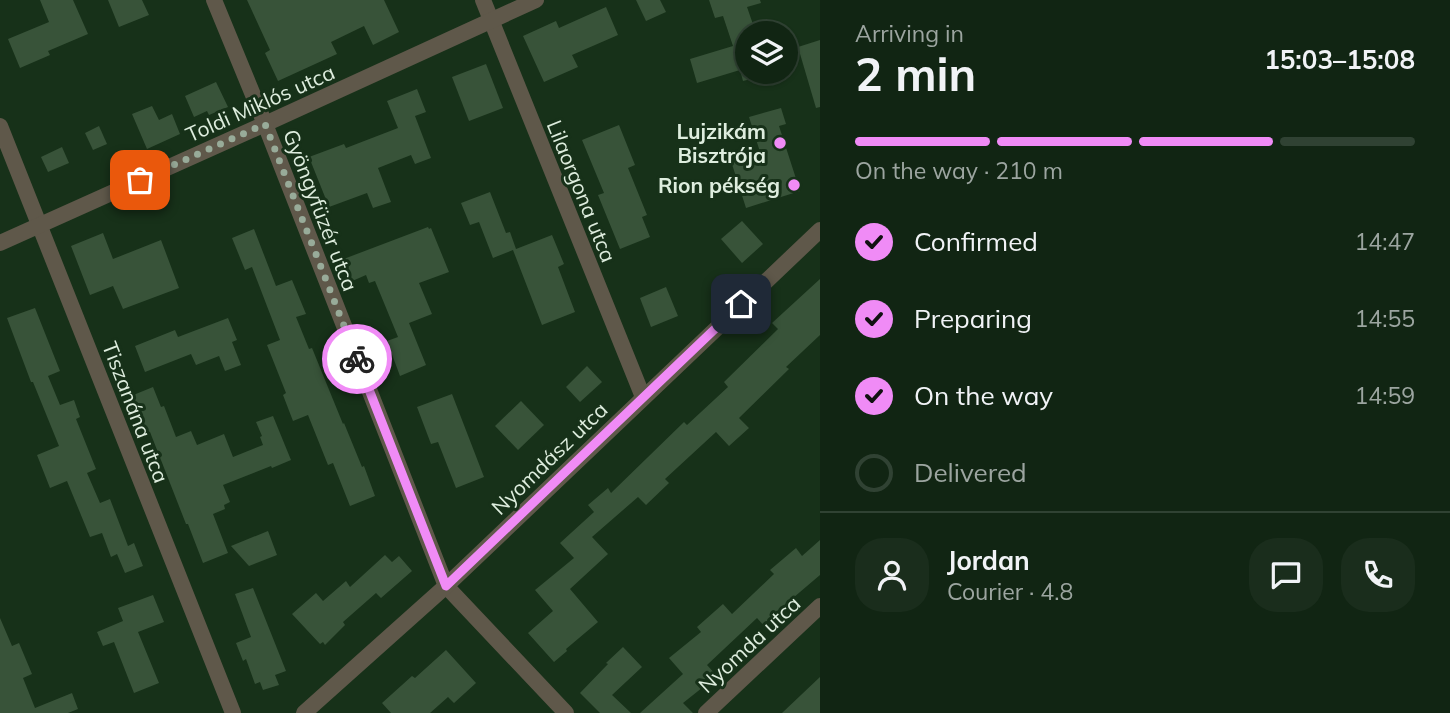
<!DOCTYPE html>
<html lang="en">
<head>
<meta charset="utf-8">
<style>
	:root { --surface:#112513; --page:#1a2d1c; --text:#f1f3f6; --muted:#9ca5a0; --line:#304233; --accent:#f08bf6 }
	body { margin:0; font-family:Mulish,sans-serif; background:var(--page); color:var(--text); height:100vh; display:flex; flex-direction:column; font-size:26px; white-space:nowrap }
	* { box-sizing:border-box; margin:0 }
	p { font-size:23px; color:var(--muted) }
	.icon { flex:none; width:38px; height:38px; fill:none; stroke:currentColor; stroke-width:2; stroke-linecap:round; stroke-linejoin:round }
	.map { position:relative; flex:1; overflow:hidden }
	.drawer { display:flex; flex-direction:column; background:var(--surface); width:630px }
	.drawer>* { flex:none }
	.buttons { position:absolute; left:735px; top:21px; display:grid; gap:14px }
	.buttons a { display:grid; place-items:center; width:63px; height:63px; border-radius:50%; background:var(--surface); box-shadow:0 2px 5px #0004,0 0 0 2px var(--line); font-size:35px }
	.pin { position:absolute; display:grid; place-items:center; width:60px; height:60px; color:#fff; margin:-30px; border-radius:14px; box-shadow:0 4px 10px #0006 }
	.courier { position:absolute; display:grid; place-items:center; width:70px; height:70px; margin:-35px; border:5px solid #f08bf6; border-radius:50%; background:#fff; color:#222; box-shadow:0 2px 9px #0007 }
	.overview em { font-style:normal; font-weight:700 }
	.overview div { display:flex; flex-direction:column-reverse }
	.overview { display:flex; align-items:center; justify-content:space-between; height:119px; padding:0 35px }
	h1 { font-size:46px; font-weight:700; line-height:52px }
	.bar { display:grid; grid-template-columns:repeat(4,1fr); gap:10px 7px; align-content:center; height:84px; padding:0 35px }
	.bar i { height:9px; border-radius:5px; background:var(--line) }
	.bar .on { background:var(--accent) }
	.bar p { grid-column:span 4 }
	.line { display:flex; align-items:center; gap:18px; padding:0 35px; border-top:2px solid var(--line) }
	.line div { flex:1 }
	.round { display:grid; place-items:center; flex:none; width:74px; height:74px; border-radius:28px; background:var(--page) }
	ol { padding:0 35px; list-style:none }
	li { display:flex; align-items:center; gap:21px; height:77px }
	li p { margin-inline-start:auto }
	li .icon { padding:7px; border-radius:50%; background:var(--accent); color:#111; stroke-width:4 }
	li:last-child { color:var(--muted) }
	li i { width:38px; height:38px; border:4px solid var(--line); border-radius:50% }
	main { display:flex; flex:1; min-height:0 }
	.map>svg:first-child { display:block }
	.building { fill:#385339 }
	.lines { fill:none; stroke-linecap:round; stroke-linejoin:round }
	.minor { stroke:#5f584a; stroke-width:16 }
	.done { stroke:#98ab99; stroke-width:7; stroke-dasharray:0 12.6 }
	.route { stroke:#f08bf6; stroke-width:9 }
	.poi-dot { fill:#f08bf6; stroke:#173119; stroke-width:2.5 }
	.labels { text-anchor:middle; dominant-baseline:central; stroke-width:6; stroke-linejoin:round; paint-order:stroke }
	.street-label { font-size:21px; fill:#deedde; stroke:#173119 }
	.poi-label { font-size:21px; font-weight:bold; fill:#deedde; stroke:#173119; text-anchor:end }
</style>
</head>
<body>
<main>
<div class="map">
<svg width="820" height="713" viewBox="0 0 820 713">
	<rect width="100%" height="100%" fill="#173119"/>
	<!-- building -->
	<g class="building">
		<polygon points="40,0 73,0 88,34 48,51 50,55 20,68 8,39 49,22"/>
		<polygon points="108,0 142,0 149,15 119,27"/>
		<polygon points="247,0 384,0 399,32 373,45 364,26 331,42 337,54 278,81 265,53 270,50"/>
		<polygon points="636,0 660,0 666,12 646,21"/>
		<polygon points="709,0 760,0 761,3 747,7 756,33 747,33 747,80 743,81 740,70 697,83 690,59 733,46 723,16 715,18"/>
		<polygon points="606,7 618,35 572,55 578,67 544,82 523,36 556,21 559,28"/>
		<polygon points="820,40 820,107 816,108 798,47"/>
		<polygon points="486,64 503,108 469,121 452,77"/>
		<polygon points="216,82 228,107 209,115 207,111 194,117 185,96"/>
		<polygon points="417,89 426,112 415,116 431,158 415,164 411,155 378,168 391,202 373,208 367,193 329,207 309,157 344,144 346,148 398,128 387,101"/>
		<polygon points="152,106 159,120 172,114 180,134 147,149 132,114"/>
		<polygon points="781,108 786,124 779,126 800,191 746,208 731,161 760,152 749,117"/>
		<polygon points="619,125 635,165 628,168 647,215 642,217 650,237 620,249 598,195 604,193 582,140"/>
		<polygon points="99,126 107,144 93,150 85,133"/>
		<polygon points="62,147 69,163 48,172 41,157"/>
		<polygon points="490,192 506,233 510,232 516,249 552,235 564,264 558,267 575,312 542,325 513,250 493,258 479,222 470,225 461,203"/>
		<polygon points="742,221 763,244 742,263 721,239"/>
		<polygon points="428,227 429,229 431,228 449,272 419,283 432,314 409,323 426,365 400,376 387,341 398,337 375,281 369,283 366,275 350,282 341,260"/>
		<polygon points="254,229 276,286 292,280 306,314 296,317 309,349 312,348 343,424 344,423 362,467 364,466 375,496 350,506 333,463 328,465 308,415 293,421 283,395 286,393 267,345 280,340 252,267 245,270 232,238"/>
		<polygon points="103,233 113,259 161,240 179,288 123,309 113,286 90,295 71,246"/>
		<polygon points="820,279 820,335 786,367 789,369 739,418 749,428 729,446 716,432 665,479 669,483 646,505 638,497 592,537 608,554 570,589 598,622 566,649 567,651 554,662 528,633 553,611 535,590 574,558 560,543 594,512 588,505 608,488 611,493 684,422 687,425 728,387 724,382 778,329 772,323"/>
		<polygon points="666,287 678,316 651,327 640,298"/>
		<polygon points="35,308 60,371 48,376 60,405 74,400 80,417 76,419 96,469 87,473 100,503 110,499 128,546 134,543 143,566 125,573 117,554 111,557 102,533 90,537 67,481 50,488 37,455 59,446 33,382 31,382 7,318"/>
		<polygon points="228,318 237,340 232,342 241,365 225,371 219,356 196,365 191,354 145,372 135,346 175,330 178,337"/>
		<polygon points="587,366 602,382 580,402 566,387"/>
		<polygon points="153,387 161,407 164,406 176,437 191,431 197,445 224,434 233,457 263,445 260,437 262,436 256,422 273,416 291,460 272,468 271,466 223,485 230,502 224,505 225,509 213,514 228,553 203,563 188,524 186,524 150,432 144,434 138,420 135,421 126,398"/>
		<polygon points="452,394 484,477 456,488 438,442 431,444 417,407"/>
		<polygon points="521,401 544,425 518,450 495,426"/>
		<polygon points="268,531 277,555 249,566 231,546"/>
		<polygon points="820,540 820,575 780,609 784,613 767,629 757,618 707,665 717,676 683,703 693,713 640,713 683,674 669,658 701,632 697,627 723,604 732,614 774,574 770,570 796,548 802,556"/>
		<polygon points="385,555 392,562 399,556 412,571 381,598 376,593 343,622 345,625 325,645 323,642 320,644 292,614 316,593 323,601 346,581 350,587"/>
		<polygon points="253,588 286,671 275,675 279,685 263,690 260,682 255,684 246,659 243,661 236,643 251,637 235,594"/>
		<polygon points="153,595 164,622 138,632 159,683 134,693 114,642 103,646 97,632 123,621 118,608"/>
		<polygon points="0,618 12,646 19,643 32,674 23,678 35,708 72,693 78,709 68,713 0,713"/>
		<polygon points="623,647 642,667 612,695 631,713 600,713 580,693 608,664 606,663"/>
		<polygon points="446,650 476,683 454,703 448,697 430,713 391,713 382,703 412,676 415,678"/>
		<polygon points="820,677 820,713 782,713"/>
	</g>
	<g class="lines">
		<!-- minor -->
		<g class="minor">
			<polyline points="214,0 265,124 446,586 566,713"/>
			<polyline points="483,0 643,397"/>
			<polyline points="0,126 233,713"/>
			<polyline points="0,243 265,124 536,0"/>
			<polyline points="304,713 446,586 820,230"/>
			<polyline points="706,713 820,606"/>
		</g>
	</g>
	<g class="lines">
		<!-- done -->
		<polyline class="done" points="140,180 265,124 357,359"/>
		<!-- route -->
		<polyline class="route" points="357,359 446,586 741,304"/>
	</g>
	<!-- markers -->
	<g class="poi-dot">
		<circle cx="780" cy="143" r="7"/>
		<circle cx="794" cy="185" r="7"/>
	</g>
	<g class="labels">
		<!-- street labels -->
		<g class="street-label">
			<text transform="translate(260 103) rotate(-24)">Toldi Miklós utca</text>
			<text transform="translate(582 191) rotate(68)">Lilaorgona utca</text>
			<text transform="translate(321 210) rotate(69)">Gyöngyfüzér utca</text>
			<text transform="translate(136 412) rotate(69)">Tiszanána utca</text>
			<text transform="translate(549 458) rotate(-44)">Nyomdász utca</text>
			<text transform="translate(749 644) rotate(-43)">Nyomda utca</text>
		</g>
		<!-- poi labels -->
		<g class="poi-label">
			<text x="766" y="131">Lujzikám<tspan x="766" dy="24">Bisztrója</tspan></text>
			<text x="780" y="185">Rion pékség</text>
		</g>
	</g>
</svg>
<div class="buttons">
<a><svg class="icon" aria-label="layers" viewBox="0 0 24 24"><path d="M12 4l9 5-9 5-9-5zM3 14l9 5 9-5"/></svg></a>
</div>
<div class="pin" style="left:140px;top:180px;background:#ea580c"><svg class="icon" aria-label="bag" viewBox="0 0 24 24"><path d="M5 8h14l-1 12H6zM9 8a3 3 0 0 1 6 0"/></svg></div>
<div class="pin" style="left:741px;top:304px;background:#1f2937"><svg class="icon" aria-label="home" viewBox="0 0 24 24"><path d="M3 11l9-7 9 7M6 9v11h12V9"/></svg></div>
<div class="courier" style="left:357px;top:359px"><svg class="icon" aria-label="bike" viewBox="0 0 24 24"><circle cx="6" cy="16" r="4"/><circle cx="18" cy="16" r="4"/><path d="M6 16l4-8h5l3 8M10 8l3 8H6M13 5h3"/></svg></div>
</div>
<section class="drawer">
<div class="overview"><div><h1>2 min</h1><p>Arriving in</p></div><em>15:03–15:08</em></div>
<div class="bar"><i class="on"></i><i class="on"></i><i class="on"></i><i></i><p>On the way · 210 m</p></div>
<ol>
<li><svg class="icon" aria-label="check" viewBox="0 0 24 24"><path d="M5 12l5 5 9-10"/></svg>Confirmed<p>14:47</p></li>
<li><svg class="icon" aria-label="check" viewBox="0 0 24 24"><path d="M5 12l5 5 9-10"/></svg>Preparing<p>14:55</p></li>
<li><svg class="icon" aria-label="check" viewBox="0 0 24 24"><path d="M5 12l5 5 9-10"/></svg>On the way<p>14:59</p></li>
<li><i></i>Delivered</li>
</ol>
<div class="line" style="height:126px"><a class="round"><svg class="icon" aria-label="person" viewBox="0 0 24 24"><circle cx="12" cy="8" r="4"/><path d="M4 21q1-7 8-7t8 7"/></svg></a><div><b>Jordan</b><p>Courier · 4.8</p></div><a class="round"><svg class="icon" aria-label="chat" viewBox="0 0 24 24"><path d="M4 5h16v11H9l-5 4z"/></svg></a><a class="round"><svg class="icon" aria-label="phone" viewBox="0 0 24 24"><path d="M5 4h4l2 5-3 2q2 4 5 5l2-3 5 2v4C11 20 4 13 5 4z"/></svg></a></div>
</section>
</main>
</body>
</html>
